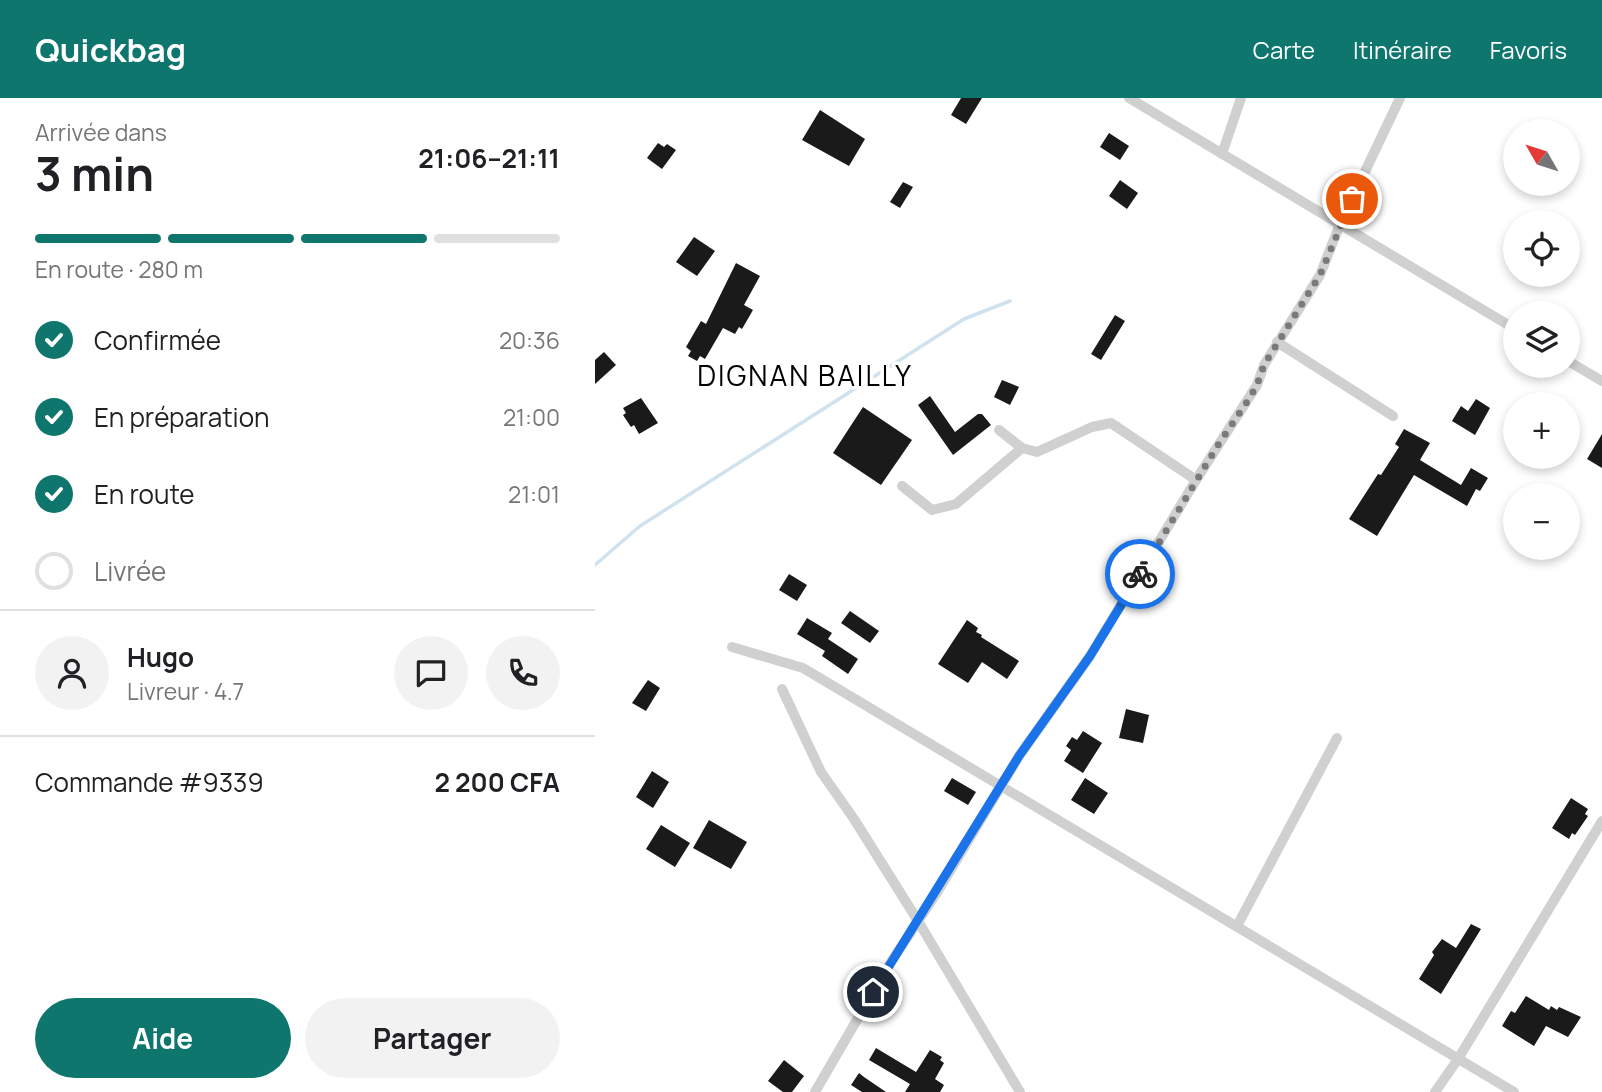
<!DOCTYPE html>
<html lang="fr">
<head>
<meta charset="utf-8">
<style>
	:root { --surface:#fff; --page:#f2f2f2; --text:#202124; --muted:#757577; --line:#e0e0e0; --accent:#0f766e }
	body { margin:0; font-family:Manrope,sans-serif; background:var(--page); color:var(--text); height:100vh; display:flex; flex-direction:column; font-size:26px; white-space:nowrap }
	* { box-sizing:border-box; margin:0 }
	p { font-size:23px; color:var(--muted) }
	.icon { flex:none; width:38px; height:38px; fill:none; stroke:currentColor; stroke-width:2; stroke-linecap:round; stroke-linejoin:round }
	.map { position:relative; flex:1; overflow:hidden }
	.sheet { display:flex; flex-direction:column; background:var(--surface); width:595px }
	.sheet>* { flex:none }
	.needle { width:46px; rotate:309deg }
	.controls { position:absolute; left:908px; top:21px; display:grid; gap:14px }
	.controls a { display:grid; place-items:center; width:77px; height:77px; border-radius:50%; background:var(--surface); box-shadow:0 4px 10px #0003; font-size:35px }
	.pin { position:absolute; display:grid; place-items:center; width:60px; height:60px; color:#fff; margin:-30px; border:4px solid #fff; border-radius:50%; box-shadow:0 2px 7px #0007 }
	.courier { position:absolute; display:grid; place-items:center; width:70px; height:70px; margin:-35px; border:5px solid #1a73e8; border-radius:50%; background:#fff; color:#222; box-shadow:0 2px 9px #0007 }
	.head em { font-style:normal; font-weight:700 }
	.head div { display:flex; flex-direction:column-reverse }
	.head { display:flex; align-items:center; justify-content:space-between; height:119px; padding:0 35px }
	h1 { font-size:46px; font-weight:700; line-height:52px }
	.bar { display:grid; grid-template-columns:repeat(4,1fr); gap:10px 7px; align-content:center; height:84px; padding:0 35px }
	.bar i { height:9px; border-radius:5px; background:var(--line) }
	.bar .on { background:var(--accent) }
	.bar p { grid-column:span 4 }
	.line { display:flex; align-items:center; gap:18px; padding:0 35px; border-top:2px solid var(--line) }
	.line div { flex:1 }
	.round { display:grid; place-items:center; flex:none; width:74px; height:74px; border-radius:37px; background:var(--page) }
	ol { padding:0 35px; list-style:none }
	li { display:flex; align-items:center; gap:21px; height:77px }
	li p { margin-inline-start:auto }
	li .icon { padding:7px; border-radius:50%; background:var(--accent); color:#fff; stroke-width:4 }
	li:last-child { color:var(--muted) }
	li i { width:38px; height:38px; border:4px solid var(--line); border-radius:50% }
	.primary-button { display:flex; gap:14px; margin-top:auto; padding:14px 35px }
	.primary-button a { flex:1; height:80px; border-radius:42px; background:var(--accent); color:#fff; font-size:28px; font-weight:700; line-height:80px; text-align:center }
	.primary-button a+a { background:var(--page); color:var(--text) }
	header { display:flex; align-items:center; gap:42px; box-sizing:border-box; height:98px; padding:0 35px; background:var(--accent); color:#fff }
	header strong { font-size:33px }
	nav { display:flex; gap:38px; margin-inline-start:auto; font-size:24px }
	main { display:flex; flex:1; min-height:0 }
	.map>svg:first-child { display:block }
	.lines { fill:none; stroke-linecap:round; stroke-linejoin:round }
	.stream { stroke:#cfe2ee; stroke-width:3.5 }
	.building { fill:#1a1a1a }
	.minor { stroke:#d0d0d0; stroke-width:10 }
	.done { stroke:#7a7a7a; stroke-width:7; stroke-dasharray:0 12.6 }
	.route { stroke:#1a73e8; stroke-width:9 }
	.labels { text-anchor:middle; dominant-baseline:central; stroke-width:7; stroke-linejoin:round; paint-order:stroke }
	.quarter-label { font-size:28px; letter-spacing:2px; fill:#000; stroke:#fff }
</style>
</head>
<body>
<header>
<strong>Quickbag</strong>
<nav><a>Carte</a><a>Itinéraire</a><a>Favoris</a></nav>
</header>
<main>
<section class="sheet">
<div class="head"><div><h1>3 min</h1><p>Arrivée dans</p></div><em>21:06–21:11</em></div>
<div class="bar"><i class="on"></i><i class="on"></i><i class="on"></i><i></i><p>En route · 280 m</p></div>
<ol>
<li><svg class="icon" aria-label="check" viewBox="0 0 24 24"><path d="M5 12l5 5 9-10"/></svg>Confirmée<p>20:36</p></li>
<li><svg class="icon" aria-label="check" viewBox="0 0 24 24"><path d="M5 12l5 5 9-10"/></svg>En préparation<p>21:00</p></li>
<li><svg class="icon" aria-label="check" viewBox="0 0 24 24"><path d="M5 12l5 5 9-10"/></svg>En route<p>21:01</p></li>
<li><i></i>Livrée</li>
</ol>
<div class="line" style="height:126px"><a class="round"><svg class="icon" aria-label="person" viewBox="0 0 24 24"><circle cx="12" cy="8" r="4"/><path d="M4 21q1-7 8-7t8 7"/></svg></a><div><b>Hugo</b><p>Livreur · 4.7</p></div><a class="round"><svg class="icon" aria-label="chat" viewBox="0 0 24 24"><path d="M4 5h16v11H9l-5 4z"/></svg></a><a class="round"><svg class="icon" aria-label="phone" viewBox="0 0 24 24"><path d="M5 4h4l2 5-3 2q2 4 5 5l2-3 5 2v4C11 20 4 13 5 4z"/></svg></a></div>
<div class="line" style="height:91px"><div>Commande #9339</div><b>2 200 CFA</b></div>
<div class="primary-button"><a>Aide</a><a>Partager</a></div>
</section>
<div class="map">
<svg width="1007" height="994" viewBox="0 0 1007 994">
	<rect width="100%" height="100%" fill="#fff"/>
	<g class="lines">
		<!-- stream -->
		<polyline class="stream" points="0,467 45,428 369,221 415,203"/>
	</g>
	<!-- building -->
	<g class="building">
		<polygon points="366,0 387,0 371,26 356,17"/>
		<polygon points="225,12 270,41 254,68 207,42"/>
		<polygon points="514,35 534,48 525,62 505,49"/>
		<polygon points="63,45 69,49 72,46 81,52 67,71 52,60"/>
		<polygon points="525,82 543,95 532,111 514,98"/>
		<polygon points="308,84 318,89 305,110 295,104"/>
		<polygon points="99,139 120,153 102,178 81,164"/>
		<polygon points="141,165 165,178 149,207 158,212 147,231 144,229 140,236 128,230 110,261 105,258 102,263 93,258 96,253 91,249 106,223 111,226"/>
		<polygon points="520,217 530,223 506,262 496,256"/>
		<polygon points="9,254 21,267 0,286 0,262"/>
		<polygon points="407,282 424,289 415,307 399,299"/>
		<polygon points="335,298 360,334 383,316 387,316 396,327 358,357 323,307"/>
		<polygon points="46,300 63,325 44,336 39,327 36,329 28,317 31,315 28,310"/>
		<polygon points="881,301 895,310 880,337 857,323 866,308 873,313"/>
		<polygon points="268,309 317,342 286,387 238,355"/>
		<polygon points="809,331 835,345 825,362 866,387 876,370 893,380 885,393 881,391 872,408 819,377 782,438 754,421 783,376 786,377 804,349 800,346"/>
		<polygon points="1007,336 1007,370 992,361"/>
		<polygon points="194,476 212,487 202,503 184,492"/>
		<polygon points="255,513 284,533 275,545 246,525"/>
		<polygon points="212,520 237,535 233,541 263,561 253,576 227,558 230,553 202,536"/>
		<polygon points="372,522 383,530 381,534 387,537 386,539 424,563 412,581 387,564 373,585 343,566"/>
		<polygon points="53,582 65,590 51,613 37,605"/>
		<polygon points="531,611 554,617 548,645 524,640"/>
		<polygon points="488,633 507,645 488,675 469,663 476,652 471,648 477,639 482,642"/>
		<polygon points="57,673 74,684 58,710 41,699"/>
		<polygon points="357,680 381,694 373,707 349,693"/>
		<polygon points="490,680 513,695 499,716 476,702"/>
		<polygon points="976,700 993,711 990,716 993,718 980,737 977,735 974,741 957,730"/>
		<polygon points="114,722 152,744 136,771 98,750"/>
		<polygon points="66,727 95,745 80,769 51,751"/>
		<polygon points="876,826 886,831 846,896 824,881 839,857 837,854 847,841 861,850"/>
		<polygon points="931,898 954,912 956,908 962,912 964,909 986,919 973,939 951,928 939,948 907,928 916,913 920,915"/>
		<polygon points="281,950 321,974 335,952 347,959 345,962 349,965 340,981 349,987 345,994 310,994 315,986 274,962"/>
		<polygon points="189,962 209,978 197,994 188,994 173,983"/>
		<polygon points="264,975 269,979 291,994 267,994 256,987"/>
	</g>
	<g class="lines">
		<!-- minor -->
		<g class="minor">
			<polyline points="534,0 920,231"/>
			<polyline points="627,56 646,0"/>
			<polyline points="682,244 798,318"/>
			<polyline points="973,263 1007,283"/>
			<polyline points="404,332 427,350 442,354 497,329 516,325 601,382"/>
			<polyline points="307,388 337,412 361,406 427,350"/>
			<polyline points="137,549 208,570 919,994"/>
			<polyline points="187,591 226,674 259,721 323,823 425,994"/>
			<polyline points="642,828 742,640"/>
			<polyline points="220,994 292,870 343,793 424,658 495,558 601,382 662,287 669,267 725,177 745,126 805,0"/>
			<polyline points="840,994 863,961 1007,723"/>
		</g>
	</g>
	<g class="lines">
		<!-- done -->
		<polyline class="done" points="545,476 623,347 654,301 662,287 669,267 725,177 757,101"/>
		<!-- route -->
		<polyline class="route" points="278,894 424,658 495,558 545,476"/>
	</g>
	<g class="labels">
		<!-- quarter labels -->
		<g class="quarter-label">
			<text x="210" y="277">DIGNAN BAILLY</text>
		</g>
	</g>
</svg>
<div class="controls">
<a><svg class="needle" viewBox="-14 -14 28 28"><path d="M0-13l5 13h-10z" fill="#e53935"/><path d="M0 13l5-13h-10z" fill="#757577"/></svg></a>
<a><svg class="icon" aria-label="locate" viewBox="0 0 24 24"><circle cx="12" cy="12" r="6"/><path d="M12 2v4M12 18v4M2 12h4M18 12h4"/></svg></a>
<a><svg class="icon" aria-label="layers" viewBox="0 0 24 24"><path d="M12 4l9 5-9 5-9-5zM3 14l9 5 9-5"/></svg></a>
<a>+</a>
<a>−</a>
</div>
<div class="pin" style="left:757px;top:101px;background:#ea580c"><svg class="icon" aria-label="bag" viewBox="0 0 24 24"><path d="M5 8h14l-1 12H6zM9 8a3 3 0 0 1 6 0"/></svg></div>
<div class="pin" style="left:278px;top:894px;background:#1f2937"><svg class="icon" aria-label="home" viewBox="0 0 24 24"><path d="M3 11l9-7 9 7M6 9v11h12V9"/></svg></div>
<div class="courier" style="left:545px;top:476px"><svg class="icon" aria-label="bike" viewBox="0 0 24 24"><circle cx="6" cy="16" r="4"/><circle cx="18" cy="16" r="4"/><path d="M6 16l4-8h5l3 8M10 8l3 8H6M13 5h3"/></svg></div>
</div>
</main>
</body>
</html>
